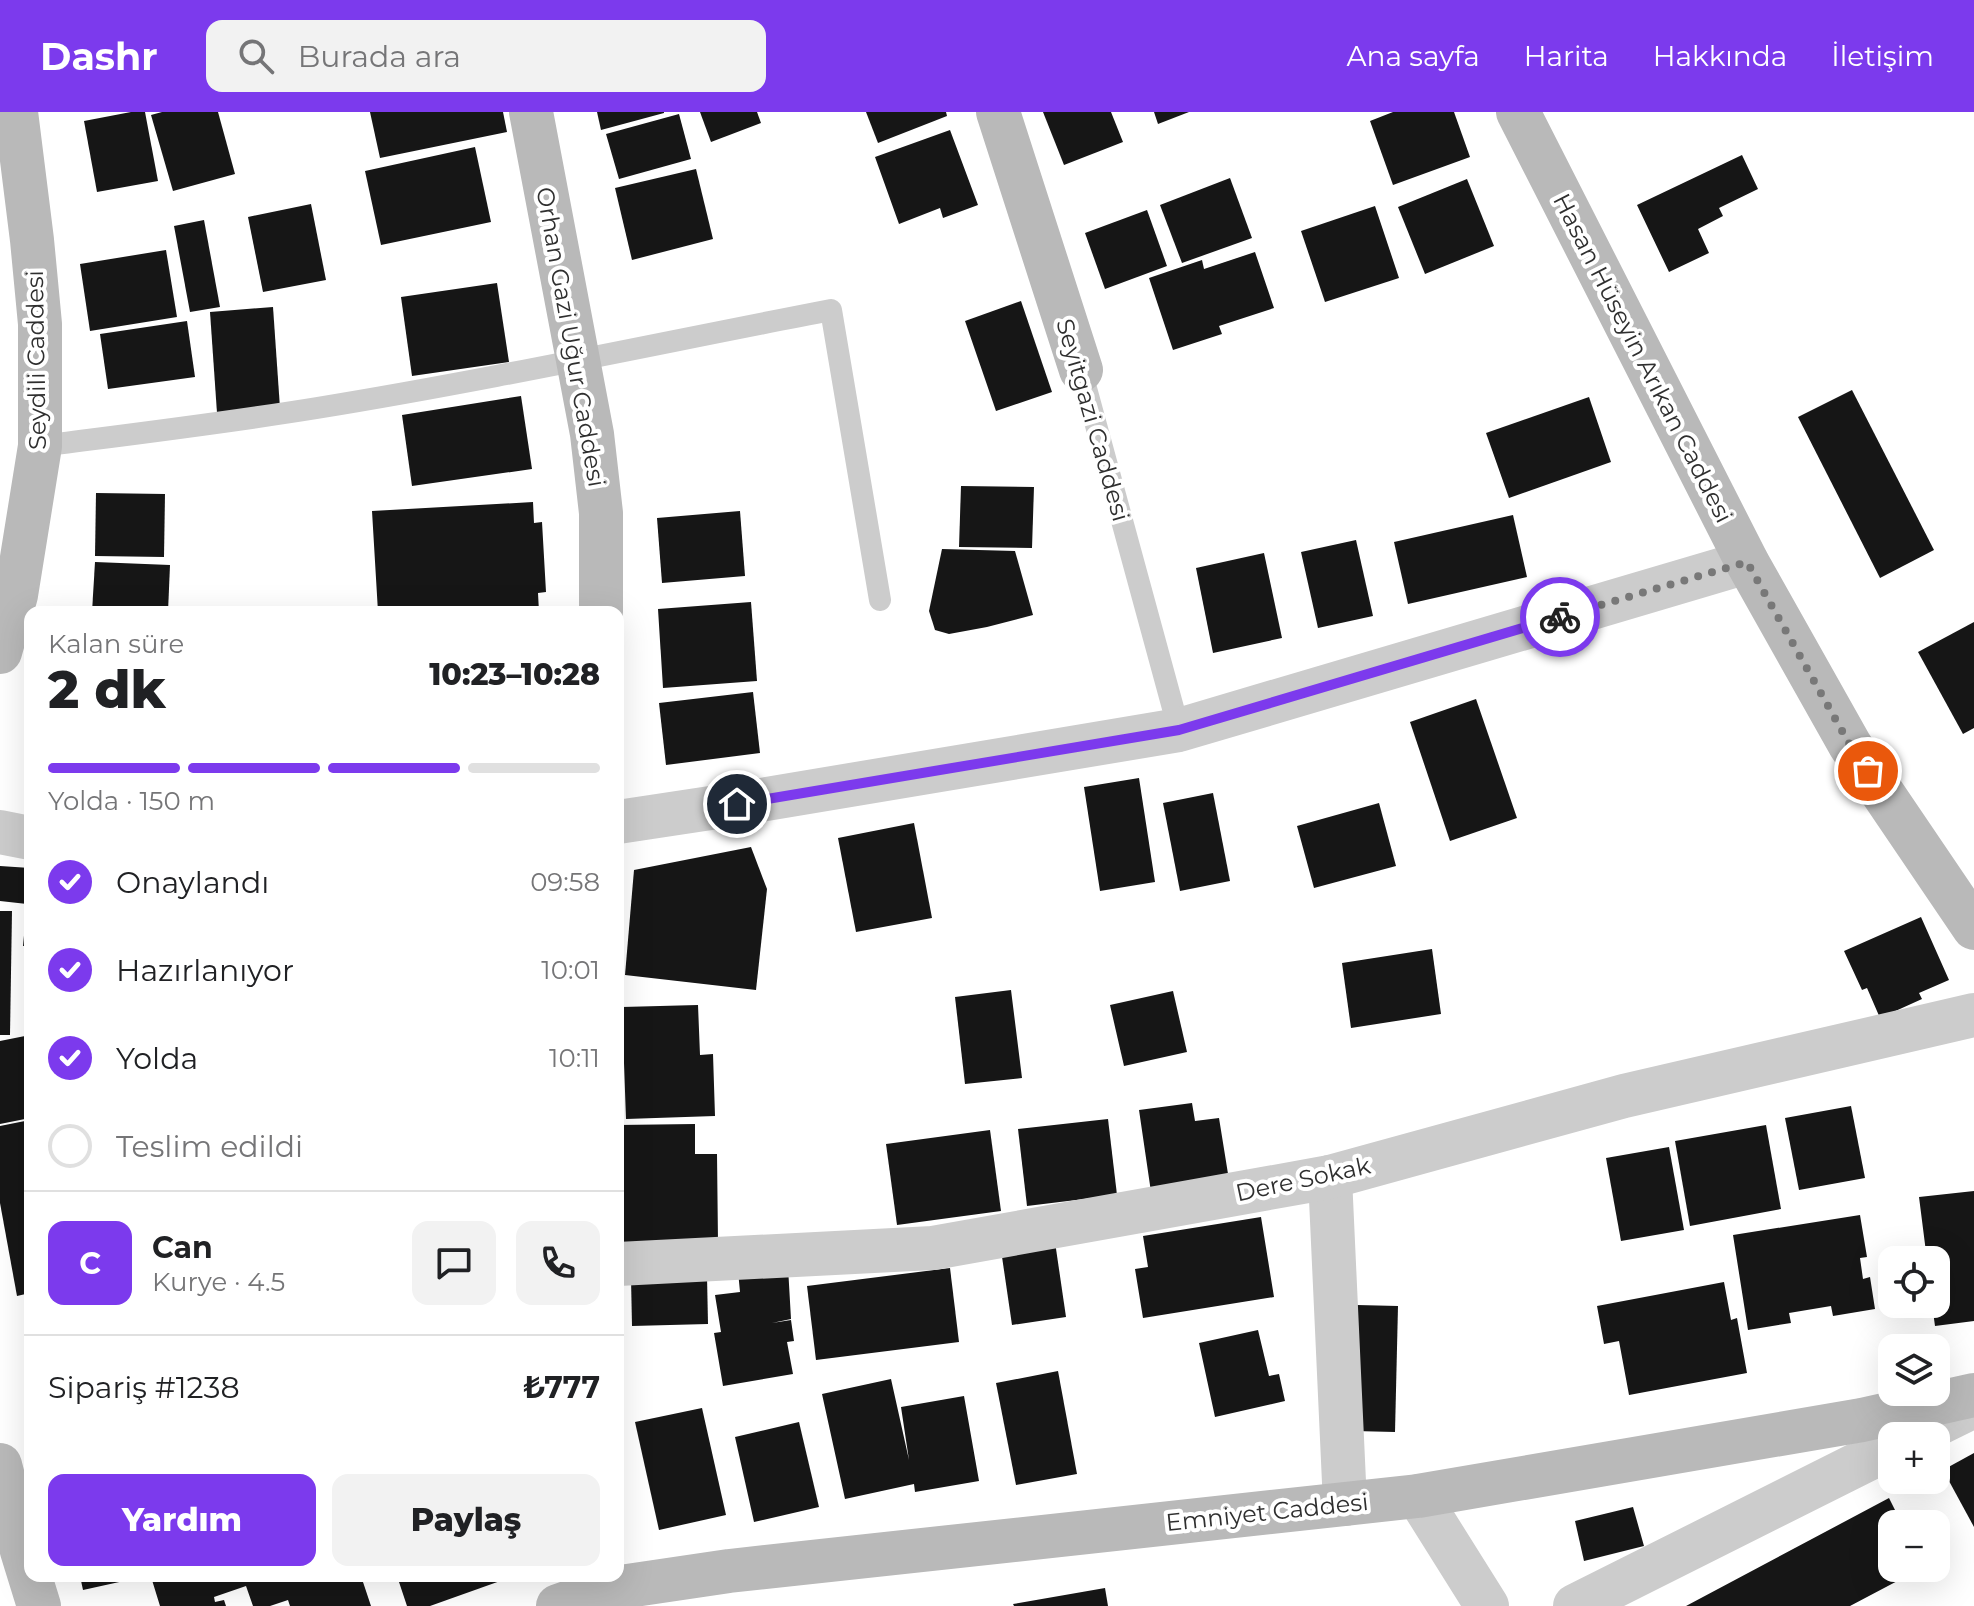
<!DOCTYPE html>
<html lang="tr">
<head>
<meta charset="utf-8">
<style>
	:root { --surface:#fff; --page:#f2f2f2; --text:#202124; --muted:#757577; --line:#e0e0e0; --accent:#7c3aed }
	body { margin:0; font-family:Montserrat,sans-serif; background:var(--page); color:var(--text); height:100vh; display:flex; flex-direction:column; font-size:30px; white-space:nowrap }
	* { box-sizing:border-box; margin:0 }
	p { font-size:26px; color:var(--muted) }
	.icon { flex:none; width:44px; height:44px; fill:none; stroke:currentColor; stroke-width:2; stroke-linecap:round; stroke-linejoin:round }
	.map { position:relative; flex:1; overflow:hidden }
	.side { position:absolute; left:24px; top:494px; width:600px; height:976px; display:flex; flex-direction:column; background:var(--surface); border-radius:16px; box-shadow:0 8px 32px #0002 }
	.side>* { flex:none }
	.fabs { position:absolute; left:1878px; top:1134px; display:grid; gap:16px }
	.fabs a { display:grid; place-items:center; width:72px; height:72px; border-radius:16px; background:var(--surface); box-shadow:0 8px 32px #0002; font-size:40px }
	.pin { position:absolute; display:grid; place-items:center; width:68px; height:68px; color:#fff; margin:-34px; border:4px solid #fff; border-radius:50%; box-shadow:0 2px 8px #0007 }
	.courier { position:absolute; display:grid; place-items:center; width:80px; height:80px; margin:-40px; border:6px solid #7c3aed; border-radius:50%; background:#fff; color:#222; box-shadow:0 2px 10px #0007 }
	.head em { font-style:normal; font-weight:800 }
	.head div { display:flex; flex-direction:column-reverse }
	.head { display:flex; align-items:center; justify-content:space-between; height:136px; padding:0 24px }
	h1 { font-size:52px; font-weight:800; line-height:60px }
	.bar { display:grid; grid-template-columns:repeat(4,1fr); gap:12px 8px; align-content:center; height:96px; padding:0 24px }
	.bar i { height:10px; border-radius:6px; background:var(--line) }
	.bar .active { background:var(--accent) }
	.bar p { grid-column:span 4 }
	.line { display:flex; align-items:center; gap:20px; padding:0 24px; border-top:2px solid var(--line) }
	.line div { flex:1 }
	.round { display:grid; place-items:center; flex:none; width:84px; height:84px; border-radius:16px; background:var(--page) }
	ol { padding:0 24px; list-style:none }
	li { display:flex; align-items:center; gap:24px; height:88px }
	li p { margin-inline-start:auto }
	li .icon { padding:8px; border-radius:50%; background:var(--accent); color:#fff; stroke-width:4 }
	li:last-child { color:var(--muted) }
	li i { width:44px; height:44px; border:4px solid var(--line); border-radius:50% }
	.button { display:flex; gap:16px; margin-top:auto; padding:16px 24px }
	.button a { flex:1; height:92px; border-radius:16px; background:var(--accent); color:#fff; font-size:32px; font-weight:800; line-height:92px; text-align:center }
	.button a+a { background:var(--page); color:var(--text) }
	header { display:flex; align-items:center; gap:48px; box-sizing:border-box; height:112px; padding:0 40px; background:var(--accent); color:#fff }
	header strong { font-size:38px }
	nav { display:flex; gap:44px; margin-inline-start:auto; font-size:28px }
	.search { width:560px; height:72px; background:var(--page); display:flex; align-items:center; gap:20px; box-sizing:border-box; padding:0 28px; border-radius:16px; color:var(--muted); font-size:30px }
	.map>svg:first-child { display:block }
	.building { fill:#161616 }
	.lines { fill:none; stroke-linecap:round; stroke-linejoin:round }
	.lane { stroke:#ccc; stroke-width:22 }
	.street { stroke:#ccc; stroke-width:44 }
	.secondary { stroke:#b9b9b9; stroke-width:44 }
	.done { stroke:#787878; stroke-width:8; stroke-dasharray:0 14.4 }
	.route { stroke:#7c3aed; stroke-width:10 }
	.labels { text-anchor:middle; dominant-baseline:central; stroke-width:8; stroke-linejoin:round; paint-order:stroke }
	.street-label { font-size:24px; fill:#2f2f2f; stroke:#fff }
</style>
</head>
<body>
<header>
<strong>Dashr</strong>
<div class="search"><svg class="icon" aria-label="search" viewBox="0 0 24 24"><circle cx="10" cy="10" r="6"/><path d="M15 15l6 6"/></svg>Burada ara</div>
<nav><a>Ana sayfa</a><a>Harita</a><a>Hakkında</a><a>İletişim</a></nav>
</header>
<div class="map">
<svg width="1974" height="1494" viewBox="0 0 1974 1494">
	<rect width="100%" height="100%" fill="#fff"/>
	<!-- building -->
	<g class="building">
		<polygon points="131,0 145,0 158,69 97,80 84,9"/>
		<polygon points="162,0 218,0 235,62 173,79 151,3"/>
		<polygon points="370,0 503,0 507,20 380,46"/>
		<polygon points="597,0 664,0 664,1 601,18"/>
		<polygon points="700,0 757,0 761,11 711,30"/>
		<polygon points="866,0 946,0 947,4 878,31"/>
		<polygon points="1043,0 1111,0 1123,30 1064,53"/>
		<polygon points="1154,0 1189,0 1158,12"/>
		<polygon points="1393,0 1454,0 1470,45 1393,73 1370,9"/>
		<polygon points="679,2 691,47 619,67 606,22"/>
		<polygon points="950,18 978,93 943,106 940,96 899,112 875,45"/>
		<polygon points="475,35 491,110 381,133 365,59"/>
		<polygon points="1742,43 1758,77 1719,96 1723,104 1698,117 1709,141 1669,160 1637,93"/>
		<polygon points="696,57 713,127 632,148 615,76"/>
		<polygon points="1230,66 1252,126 1182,151 1160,93"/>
		<polygon points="1467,67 1494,134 1425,162 1398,95"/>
		<polygon points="311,92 326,168 263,180 248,105"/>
		<polygon points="1375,94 1399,166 1325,190 1301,119"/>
		<polygon points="1147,98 1167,154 1105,177 1085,121"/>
		<polygon points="204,108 220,195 190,200 174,114"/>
		<polygon points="166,138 177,205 90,219 80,152"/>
		<polygon points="1255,140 1274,196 1219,214 1222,222 1173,238 1149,166 1202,148 1204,157"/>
		<polygon points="497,171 509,250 412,264 401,185"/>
		<polygon points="1021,189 1052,280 996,299 965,209"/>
		<polygon points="273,195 280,296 217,301 210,200"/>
		<polygon points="187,209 195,265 108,277 100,222"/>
		<polygon points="1852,278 1934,438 1880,466 1798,305"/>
		<polygon points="521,284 532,357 412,374 402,303"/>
		<polygon points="1589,285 1611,350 1509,386 1486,321"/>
		<polygon points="961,374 1034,375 1032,436 959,435"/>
		<polygon points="96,381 165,382 164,445 95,444"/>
		<polygon points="533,390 534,411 542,410 546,480 538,481 539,500 378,500 372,399"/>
		<polygon points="740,399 745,464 662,471 657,406"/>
		<polygon points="1513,403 1527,465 1408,492 1394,430"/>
		<polygon points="1356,428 1373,504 1318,516 1301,440"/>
		<polygon points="942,437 1015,439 1033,503 987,515 949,522 935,518 929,499"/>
		<polygon points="1264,441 1282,526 1213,541 1196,456"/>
		<polygon points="95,450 170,453 168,500 92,500"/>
		<polygon points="751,490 757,569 663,576 658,497"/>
		<polygon points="1974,510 1974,616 1963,622 1918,540"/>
		<polygon points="753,580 760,641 666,653 659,591"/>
		<polygon points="1476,587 1517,706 1450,729 1410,610"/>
		<polygon points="1139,666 1155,770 1100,779 1084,675"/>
		<polygon points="1213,681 1230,769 1180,779 1163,691"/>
		<polygon points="1379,691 1396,754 1314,776 1297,714"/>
		<polygon points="914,711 932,806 856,820 838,726"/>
		<polygon points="751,735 767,777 756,878 625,863 634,758"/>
		<polygon points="0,754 30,756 30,834 23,834 27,792 0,789"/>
		<polygon points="0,799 12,799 10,923 0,923"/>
		<polygon points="1921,805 1949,868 1919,881 1922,887 1880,906 1867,876 1862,878 1844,839"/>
		<polygon points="1432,837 1441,902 1351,916 1342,851"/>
		<polygon points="1011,878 1022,966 965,972 955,885"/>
		<polygon points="1173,879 1187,940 1124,954 1110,893"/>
		<polygon points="698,893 700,943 713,942 715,1004 626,1007 622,895"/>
		<polygon points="30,923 30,1006 0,1012 0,929"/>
		<polygon points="1192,991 1195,1009 1219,1006 1229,1068 1151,1080 1139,998"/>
		<polygon points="1851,994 1865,1066 1799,1078 1785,1006"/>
		<polygon points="1108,1007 1117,1083 1027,1094 1018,1017"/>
		<polygon points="30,1008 30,1181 17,1184 0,1091 0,1014"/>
		<polygon points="695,1012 695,1042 717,1042 718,1131 618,1133 618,1013"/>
		<polygon points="1766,1013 1781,1097 1690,1114 1675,1029"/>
		<polygon points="990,1018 1001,1099 897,1113 886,1032"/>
		<polygon points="1669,1035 1684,1118 1621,1129 1606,1046"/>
		<polygon points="1974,1079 1974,1209 1935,1214 1932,1192 1936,1192 1936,1148 1927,1148 1919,1085"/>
		<polygon points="1860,1103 1867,1145 1860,1146 1863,1167 1870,1165 1875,1197 1833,1204 1831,1194 1789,1201 1791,1211 1748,1218 1733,1123"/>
		<polygon points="1261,1105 1274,1185 1143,1206 1135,1157 1148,1155 1143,1124"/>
		<polygon points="1054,1123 1066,1205 1012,1213 1000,1131"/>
		<polygon points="788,1155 791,1207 772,1211 791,1208 794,1229 787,1230 793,1262 723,1274 714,1221 721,1220 715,1183 740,1180 738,1159"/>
		<polygon points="950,1156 959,1230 816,1248 807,1174"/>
		<polygon points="707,1164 708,1212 632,1214 631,1166"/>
		<polygon points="1724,1170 1731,1208 1737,1206 1747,1261 1629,1283 1619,1229 1604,1232 1597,1194"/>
		<polygon points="1357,1193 1398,1194 1395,1320 1354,1319"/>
		<polygon points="1258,1218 1269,1264 1279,1262 1285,1289 1215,1305 1199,1231"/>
		<polygon points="1058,1259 1077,1362 1016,1373 996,1271"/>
		<polygon points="891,1267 909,1348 901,1295 964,1284 979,1369 915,1380 914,1372 845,1387 822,1282"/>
		<polygon points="702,1296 726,1403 659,1418 635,1310"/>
		<polygon points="799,1310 819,1395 754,1410 735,1325"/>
		<polygon points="1974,1341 1974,1415 1943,1358"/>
		<polygon points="1889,1386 1902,1412 1892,1412 1892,1456 1922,1456 1850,1494 1686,1494"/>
		<polygon points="1633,1395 1644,1434 1584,1449 1575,1409"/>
		<polygon points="80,1464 141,1464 142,1465 83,1478"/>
		<polygon points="164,1464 361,1464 371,1494 290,1494 288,1488 270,1494 253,1494 246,1474 214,1485 215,1490 224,1488 226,1494 160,1494 152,1468"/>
		<polygon points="397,1464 514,1464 430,1494 407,1494"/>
		<polygon points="1105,1476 1108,1494 1014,1494 1013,1492"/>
	</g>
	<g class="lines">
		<!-- lane -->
		<g class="lane">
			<polyline points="1081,258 1179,618"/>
			<path d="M40,334C133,322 225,311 317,296C489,268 660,231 831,198L880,488"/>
		</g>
		<!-- street -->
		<g class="street">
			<polyline points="618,710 737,692 1179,618 1747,450"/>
			<polyline points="0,720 30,726"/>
			<polyline points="1330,1065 1345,1392"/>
			<polyline points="618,1152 933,1136 1330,1065 1624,984 1974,903"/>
			<polyline points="1913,1324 1974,1294"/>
			<polyline points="1418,1384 1487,1494"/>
			<polyline points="1575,1494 1892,1335"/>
		</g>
		<!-- secondary -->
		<g class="secondary">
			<polyline points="531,0 592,322 601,401 601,500"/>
			<polyline points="998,0 1081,258"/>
			<polyline points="1518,0 1747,450 1850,633 1974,816"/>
			<polyline points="0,540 16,483 40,334 40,212 32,128 16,0"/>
			<polyline points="0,1353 22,1439 39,1494"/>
			<polyline points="558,1494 607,1477 729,1459 1418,1384 1862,1308 1974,1283"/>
		</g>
	</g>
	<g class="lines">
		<!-- done -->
		<polyline class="done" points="1560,505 1747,450 1850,633 1868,659"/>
		<!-- route -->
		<polyline class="route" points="737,692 1179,618 1560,505"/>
	</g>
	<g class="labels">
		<!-- street labels -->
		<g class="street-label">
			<text transform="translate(571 225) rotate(80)">Orhan Gazi Uğur Caddesi</text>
			<text transform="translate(1643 246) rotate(63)">Hasan Hüseyin Arıkan Caddesi</text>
			<text transform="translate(36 248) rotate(-91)">Seydili Caddesi</text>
			<text transform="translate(1093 308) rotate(74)">Seyitgazi Caddesi</text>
			<text transform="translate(1303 1067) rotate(-12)">Dere Sokak</text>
			<text transform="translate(1267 1400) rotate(-6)">Emniyet Caddesi</text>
		</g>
	</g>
</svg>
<div class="fabs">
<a><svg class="icon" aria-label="locate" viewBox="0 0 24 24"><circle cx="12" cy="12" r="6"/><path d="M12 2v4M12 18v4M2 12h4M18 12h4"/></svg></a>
<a><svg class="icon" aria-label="layers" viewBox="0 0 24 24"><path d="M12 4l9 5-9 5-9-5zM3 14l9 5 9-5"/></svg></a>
<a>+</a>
<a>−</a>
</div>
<div class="pin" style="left:1868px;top:659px;background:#ea580c"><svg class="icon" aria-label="bag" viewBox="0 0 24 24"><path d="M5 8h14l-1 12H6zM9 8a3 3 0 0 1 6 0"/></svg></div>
<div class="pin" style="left:737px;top:692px;background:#1f2937"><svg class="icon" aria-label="home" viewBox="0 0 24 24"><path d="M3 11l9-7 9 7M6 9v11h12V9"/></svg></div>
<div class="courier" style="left:1560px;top:505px"><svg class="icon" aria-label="bike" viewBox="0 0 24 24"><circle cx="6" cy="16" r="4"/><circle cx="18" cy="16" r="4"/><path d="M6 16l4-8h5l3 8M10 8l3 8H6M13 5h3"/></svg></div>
<section class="side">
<div class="head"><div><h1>2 dk</h1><p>Kalan süre</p></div><em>10:23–10:28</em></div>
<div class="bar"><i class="active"></i><i class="active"></i><i class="active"></i><i></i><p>Yolda · 150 m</p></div>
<ol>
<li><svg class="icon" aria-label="check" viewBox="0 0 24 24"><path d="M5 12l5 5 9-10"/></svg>Onaylandı<p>09:58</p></li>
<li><svg class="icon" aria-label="check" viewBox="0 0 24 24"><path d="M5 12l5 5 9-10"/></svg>Hazırlanıyor<p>10:01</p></li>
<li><svg class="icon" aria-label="check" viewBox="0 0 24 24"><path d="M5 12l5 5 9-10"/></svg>Yolda<p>10:11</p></li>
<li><i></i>Teslim edildi</li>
</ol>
<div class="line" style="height:144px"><b class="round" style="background:var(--accent);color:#fff">C</b><div><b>Can</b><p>Kurye · 4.5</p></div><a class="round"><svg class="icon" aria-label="chat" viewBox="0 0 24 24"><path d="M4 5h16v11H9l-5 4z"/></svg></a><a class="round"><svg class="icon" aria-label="phone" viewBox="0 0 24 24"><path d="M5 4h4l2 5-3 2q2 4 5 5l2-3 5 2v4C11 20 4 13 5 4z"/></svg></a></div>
<div class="line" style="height:104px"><div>Sipariş #1238</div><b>₺777</b></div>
<div class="button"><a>Yardım</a><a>Paylaş</a></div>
</section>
</div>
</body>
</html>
